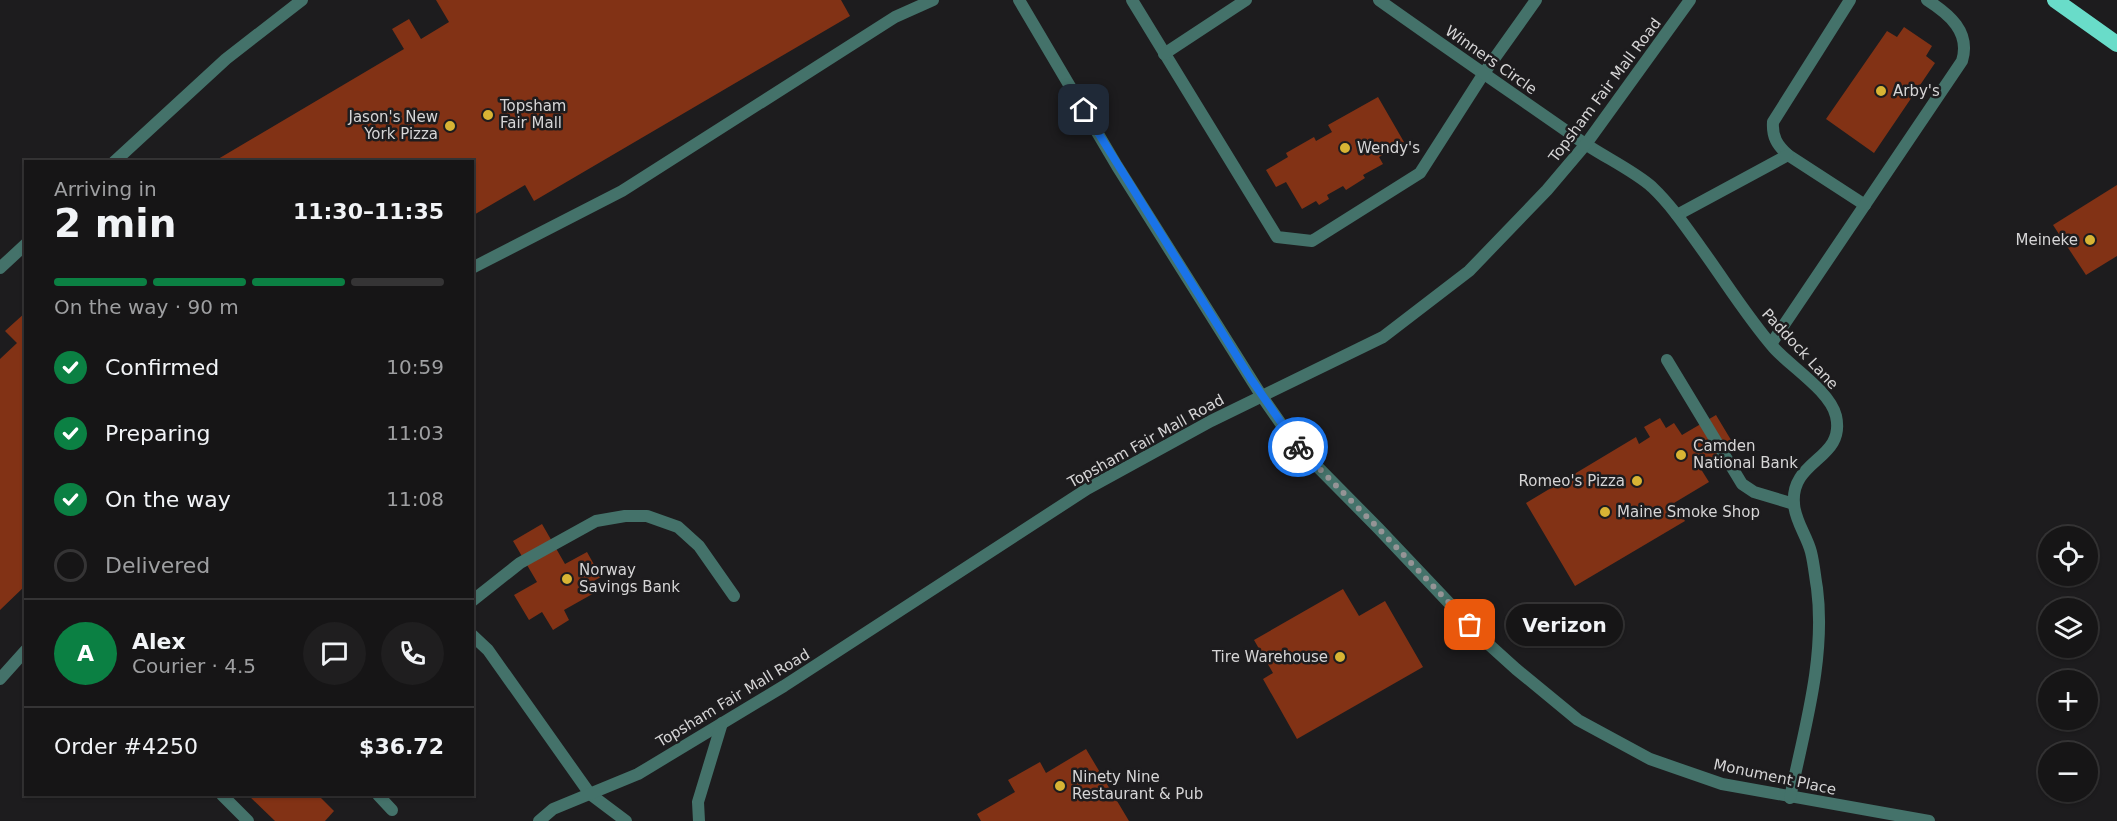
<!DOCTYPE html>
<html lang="en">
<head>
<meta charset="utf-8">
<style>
	:root { --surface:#161516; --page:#1f1e1f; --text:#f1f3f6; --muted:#9e9fa1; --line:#353435; --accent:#0b8043 }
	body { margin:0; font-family:"DejaVu Sans",sans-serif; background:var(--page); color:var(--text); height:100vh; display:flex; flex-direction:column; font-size:22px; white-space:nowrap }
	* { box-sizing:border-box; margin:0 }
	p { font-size:20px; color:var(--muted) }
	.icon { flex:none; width:33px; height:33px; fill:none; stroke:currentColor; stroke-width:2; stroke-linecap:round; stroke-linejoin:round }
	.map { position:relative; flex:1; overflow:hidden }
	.details { position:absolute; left:24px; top:160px; width:450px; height:636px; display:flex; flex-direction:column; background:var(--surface); border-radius:0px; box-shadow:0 2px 4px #0004,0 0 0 2px var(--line) }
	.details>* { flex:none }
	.buttons { position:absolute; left:2038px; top:526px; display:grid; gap:12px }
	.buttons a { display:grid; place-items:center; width:60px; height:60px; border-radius:50%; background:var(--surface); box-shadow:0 2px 4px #0004,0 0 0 2px var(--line); font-size:30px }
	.pin { position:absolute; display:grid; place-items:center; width:51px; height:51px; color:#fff; margin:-26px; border-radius:12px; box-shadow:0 3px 9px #0006 }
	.courier { position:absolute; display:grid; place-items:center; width:60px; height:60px; margin:-30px; border:4px solid #1a73e8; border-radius:50%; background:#fff; color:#222; box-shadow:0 2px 8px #0007 }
	.bubble { position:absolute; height:42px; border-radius:21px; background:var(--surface); box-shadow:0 2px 4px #0004,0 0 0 2px var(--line); font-size:20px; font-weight:600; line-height:42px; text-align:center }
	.overview em { font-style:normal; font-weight:600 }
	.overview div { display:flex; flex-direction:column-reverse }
	.overview { display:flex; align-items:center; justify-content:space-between; height:102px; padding:0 30px }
	h1 { font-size:39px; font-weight:600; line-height:45px }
	.bar { display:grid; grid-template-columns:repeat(4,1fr); gap:9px 6px; align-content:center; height:72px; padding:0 30px }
	.bar i { height:8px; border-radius:4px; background:var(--line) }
	.bar .current { background:var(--accent) }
	.bar p { grid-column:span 4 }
	.line { display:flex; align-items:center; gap:15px; padding:0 30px; border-top:2px solid var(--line) }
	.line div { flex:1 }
	.round { display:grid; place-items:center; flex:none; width:63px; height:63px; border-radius:32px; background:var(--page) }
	ol { padding:0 30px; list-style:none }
	li { display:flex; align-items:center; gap:18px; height:66px }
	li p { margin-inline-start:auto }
	li .icon { padding:6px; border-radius:50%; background:var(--accent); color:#fff; stroke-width:4 }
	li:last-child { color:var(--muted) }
	li i { width:33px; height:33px; border:3px solid var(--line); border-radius:50% }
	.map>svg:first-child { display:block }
	.building { fill:#823215 }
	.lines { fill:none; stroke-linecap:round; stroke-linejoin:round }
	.service { stroke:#44726a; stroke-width:12 }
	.minor { stroke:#44726a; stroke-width:12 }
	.trunk { stroke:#69dcc9; stroke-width:16 }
	.done { stroke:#959496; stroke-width:6; stroke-dasharray:0 10.8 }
	.route { stroke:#1a73e8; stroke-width:8 }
	.poi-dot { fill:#d8b434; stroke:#1d1c1e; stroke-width:2 }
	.labels { text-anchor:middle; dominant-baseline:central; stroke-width:5; stroke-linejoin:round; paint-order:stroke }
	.street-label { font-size:15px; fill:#d6d5d6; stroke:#1d1c1e }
	.poi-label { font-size:15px; fill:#d6d5d6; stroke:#1d1c1e; text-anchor:start }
</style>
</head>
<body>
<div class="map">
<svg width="2117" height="821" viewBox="0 0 2117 821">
	<rect width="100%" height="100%" fill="#1d1c1e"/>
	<!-- building -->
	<g class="building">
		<polygon points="436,0 841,0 850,16 534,201 525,185 472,216 472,162 213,162 404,49 392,29 409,19 421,39 449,22"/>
		<polygon points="1904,27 1932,46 1926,56 1935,63 1874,153 1826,119 1887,31 1897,37"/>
		<polygon points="1378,97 1404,142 1379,157 1383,164 1363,175 1365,178 1346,190 1343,186 1327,195 1329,199 1319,205 1316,201 1302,209 1286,182 1276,187 1266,170 1288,157 1286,153 1314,137 1316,141 1332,132 1328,125"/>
		<polygon points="2117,185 2117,256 2086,275 2053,225"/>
		<polygon points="26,312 26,585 0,610 0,359 17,343 5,331"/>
		<polygon points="1716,415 1734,445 1699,466 1709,482 1674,503 1685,521 1575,586 1526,503 1636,437 1639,444 1650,437 1644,427 1660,418 1666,428 1674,423 1682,435"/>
		<polygon points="542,524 565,564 587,552 601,577 590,583 596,592 564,610 569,620 553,630 542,612 529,620 514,595 537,582 513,541"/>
		<polygon points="1343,589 1359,616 1385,601 1423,667 1297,739 1263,679 1273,673 1254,640"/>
		<polygon points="1086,749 1129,821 981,821 977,814 1015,792 1008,780 1040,762 1046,773"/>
		<polygon points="248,795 318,795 334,811 325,821 275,821"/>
	</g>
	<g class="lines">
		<!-- service -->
		<g class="service">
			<polyline points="1132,0 1277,237 1312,241 1420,173 1484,73 1536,0"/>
			<path d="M1850,0L1773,122C1772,137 1777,145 1788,155L1865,205"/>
			<polyline points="1164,54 1246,0"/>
			<polyline points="114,162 226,59 302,0"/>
			<polyline points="1677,215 1788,155"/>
			<polyline points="0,268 26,244"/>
			<polyline points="472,268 622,191 895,17 933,0"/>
			<path d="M1771,344L1962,61C1971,32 1949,14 1927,0"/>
			<polyline points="1667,360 1742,484 1754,492 1794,504"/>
			<polyline points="472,601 520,563 596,521 625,516 647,516 678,527 699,546 734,596"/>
			<polyline points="472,635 488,650 590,794"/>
			<polyline points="0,679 26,650"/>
			<polyline points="222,795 248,821"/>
			<polyline points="378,795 392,810"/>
		</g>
		<!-- minor -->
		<g class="minor">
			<polyline points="1019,0 1117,166 1261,395 1295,444 1378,528 1485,641 1516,669 1578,720 1650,759 1722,784 1929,821"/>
			<path d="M1379,0C1445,47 1512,93 1578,139C1600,155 1633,170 1652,187C1671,205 1686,227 1701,248C1725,281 1747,317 1774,348C1791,367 1830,391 1836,416C1846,460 1790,459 1794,504C1795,521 1807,536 1811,552C1814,564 1815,577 1817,588C1826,658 1804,730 1790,798"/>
			<polyline points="590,794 626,821"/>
			<polyline points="539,821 553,809 638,774 784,686 1087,489 1211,421 1383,337 1469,271 1547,190 1586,144 1690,0"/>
			<polyline points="699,821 698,802 722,723"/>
		</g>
		<!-- trunk -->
		<polyline class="trunk" points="2055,0 2117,44"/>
	</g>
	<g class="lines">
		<!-- done -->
		<polyline class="done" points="1298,447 1378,528 1470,625"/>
		<!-- route -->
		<polyline class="route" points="1084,110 1251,379 1298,447"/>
	</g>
	<!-- markers -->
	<g class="poi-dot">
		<circle cx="1881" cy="91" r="6"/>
		<circle cx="488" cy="115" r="6"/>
		<circle cx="450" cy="126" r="6"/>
		<circle cx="1345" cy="148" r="6"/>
		<circle cx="2090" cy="240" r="6"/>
		<circle cx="1681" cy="455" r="6"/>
		<circle cx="1637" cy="481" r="6"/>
		<circle cx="1605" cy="512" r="6"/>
		<circle cx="567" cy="579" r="6"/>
		<circle cx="1340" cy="657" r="6"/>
		<circle cx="1060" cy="786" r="6"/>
	</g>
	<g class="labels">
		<!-- street labels -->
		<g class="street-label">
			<text transform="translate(1491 60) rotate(35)">Winners Circle</text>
			<text transform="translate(1605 90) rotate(-53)">Topsham Fair Mall Road</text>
			<text transform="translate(1800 349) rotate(47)">Paddock Lane</text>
			<text transform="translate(1146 441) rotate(-29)">Topsham Fair Mall Road</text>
			<text transform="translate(733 698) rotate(-31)">Topsham Fair Mall Road</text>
			<text transform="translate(1775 777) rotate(12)">Monument Place</text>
		</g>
		<!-- poi labels -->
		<g class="poi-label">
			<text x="1893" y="91">Arby's</text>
			<text x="500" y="106">Topsham<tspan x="500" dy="17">Fair Mall</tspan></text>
			<text x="438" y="117" text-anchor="end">Jason's New<tspan x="438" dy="17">York Pizza</tspan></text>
			<text x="1357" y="148">Wendy's</text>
			<text x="2078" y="240" text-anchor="end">Meineke</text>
			<text x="1693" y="446">Camden<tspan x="1693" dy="17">National Bank</tspan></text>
			<text x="1625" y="481" text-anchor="end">Romeo's Pizza</text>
			<text x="1617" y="512">Maine Smoke Shop</text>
			<text x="579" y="570">Norway<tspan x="579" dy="17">Savings Bank</tspan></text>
			<text x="1328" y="657" text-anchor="end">Tire Warehouse</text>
			<text x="1072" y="777">Ninety Nine<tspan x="1072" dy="17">Restaurant &amp; Pub</tspan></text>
		</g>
	</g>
</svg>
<div class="buttons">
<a><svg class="icon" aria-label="locate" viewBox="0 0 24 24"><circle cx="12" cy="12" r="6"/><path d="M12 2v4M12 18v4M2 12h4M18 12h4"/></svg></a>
<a><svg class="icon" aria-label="layers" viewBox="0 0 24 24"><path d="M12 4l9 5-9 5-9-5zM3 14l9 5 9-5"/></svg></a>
<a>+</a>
<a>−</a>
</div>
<div class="pin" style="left:1470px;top:625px;background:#ea580c"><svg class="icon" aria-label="bag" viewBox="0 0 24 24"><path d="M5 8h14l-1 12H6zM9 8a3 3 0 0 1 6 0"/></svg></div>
<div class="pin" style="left:1084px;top:110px;background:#1f2937"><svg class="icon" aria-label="home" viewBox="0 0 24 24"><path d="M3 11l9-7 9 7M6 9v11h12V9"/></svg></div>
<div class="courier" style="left:1298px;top:447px"><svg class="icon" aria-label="bike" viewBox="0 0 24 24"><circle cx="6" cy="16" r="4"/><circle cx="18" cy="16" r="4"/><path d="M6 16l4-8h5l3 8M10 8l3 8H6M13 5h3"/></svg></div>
<div class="bubble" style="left:1506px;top:604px;width:117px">Verizon</div>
<section class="details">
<div class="overview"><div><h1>2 min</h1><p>Arriving in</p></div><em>11:30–11:35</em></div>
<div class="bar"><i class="current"></i><i class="current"></i><i class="current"></i><i></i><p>On the way · 90 m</p></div>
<ol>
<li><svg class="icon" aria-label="check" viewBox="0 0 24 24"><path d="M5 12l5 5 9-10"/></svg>Confirmed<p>10:59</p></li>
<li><svg class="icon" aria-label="check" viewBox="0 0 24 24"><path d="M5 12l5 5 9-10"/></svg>Preparing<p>11:03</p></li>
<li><svg class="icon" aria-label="check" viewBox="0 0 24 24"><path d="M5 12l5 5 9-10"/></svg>On the way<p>11:08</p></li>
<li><i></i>Delivered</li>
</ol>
<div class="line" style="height:108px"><b class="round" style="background:var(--accent);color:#fff">A</b><div><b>Alex</b><p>Courier · 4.5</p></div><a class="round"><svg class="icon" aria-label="chat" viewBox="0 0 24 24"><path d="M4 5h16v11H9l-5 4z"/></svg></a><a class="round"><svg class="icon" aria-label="phone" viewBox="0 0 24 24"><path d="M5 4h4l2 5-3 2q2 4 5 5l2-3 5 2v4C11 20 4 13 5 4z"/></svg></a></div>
<div class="line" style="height:78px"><div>Order #4250</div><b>$36.72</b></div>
</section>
</div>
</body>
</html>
